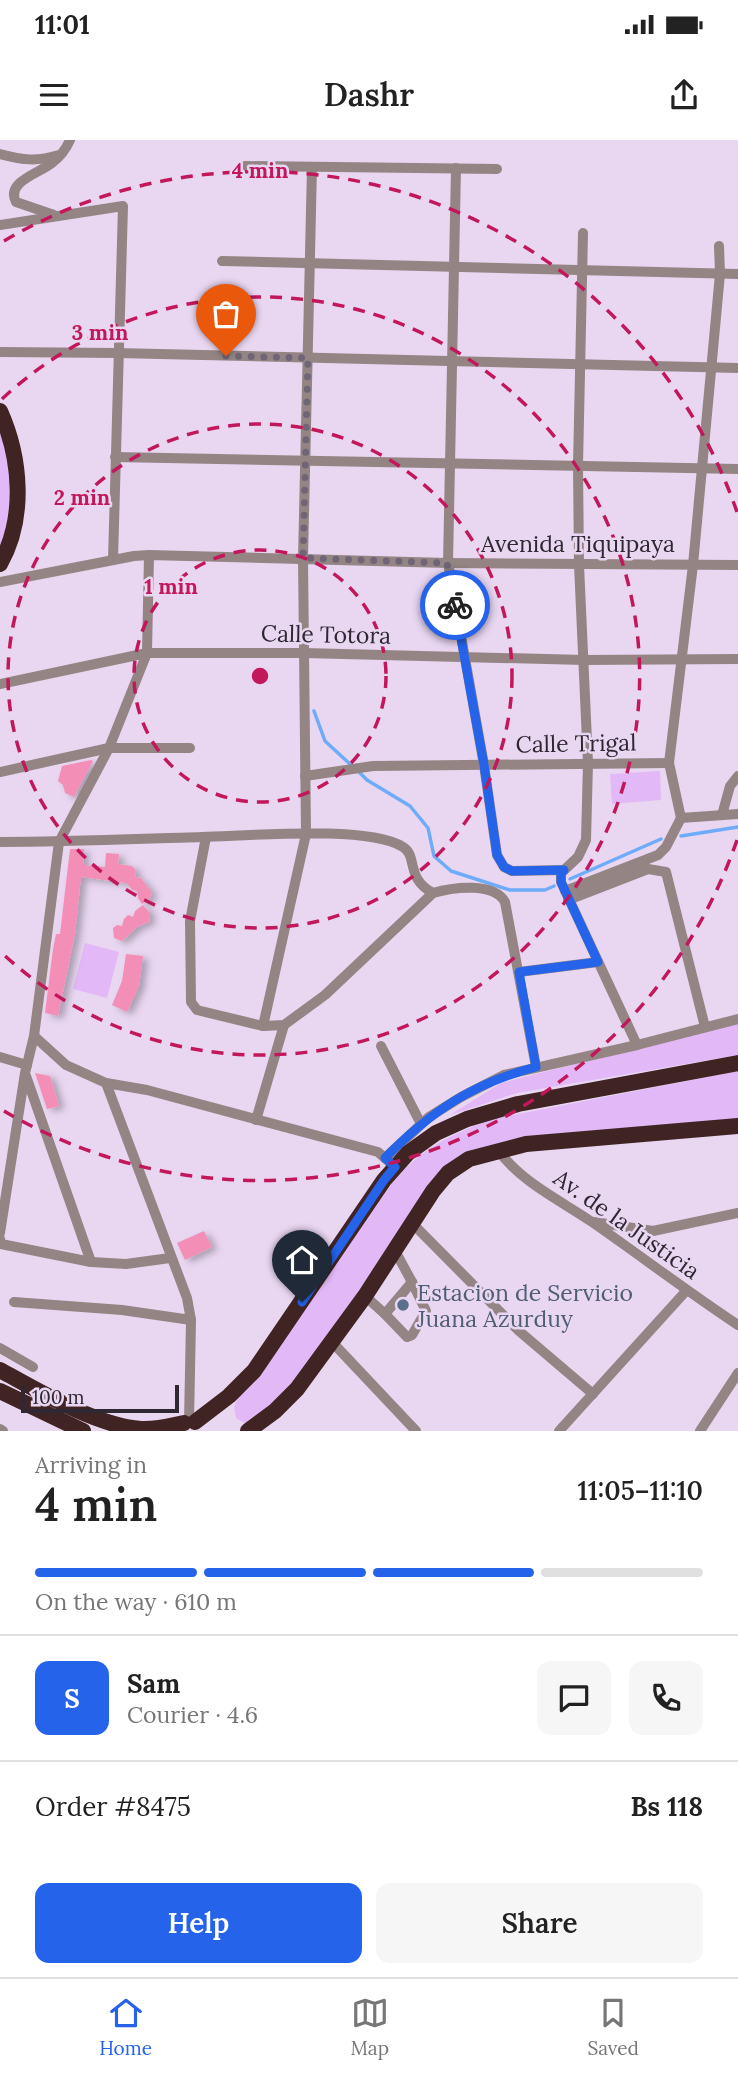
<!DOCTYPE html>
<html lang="en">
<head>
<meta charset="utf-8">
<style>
	:root { --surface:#fff; --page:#f6f6f6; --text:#222; --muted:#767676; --line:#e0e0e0; --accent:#2563eb }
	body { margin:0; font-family:Lora,serif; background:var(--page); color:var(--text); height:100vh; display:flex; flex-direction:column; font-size:26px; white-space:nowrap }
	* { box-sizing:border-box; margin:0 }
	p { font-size:23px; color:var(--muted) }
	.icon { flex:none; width:38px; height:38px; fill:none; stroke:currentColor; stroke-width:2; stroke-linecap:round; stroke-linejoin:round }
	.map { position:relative; height:1291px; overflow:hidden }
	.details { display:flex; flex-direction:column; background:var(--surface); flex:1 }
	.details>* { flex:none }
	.scale { position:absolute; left:21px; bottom:18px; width:158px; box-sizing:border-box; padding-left:7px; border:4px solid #2f2833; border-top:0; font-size:19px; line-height:24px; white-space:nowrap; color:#2f2833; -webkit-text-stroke:5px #e9d7f2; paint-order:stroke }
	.pin { position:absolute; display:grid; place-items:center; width:60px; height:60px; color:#fff; margin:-72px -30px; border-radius:50% 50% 50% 0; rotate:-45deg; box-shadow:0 0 7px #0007 }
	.pin .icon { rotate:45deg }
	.courier { position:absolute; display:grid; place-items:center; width:70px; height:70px; margin:-35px; border:5px solid #2563eb; border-radius:50%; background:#fff; color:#222; box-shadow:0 2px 9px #0007 }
	.headline em { font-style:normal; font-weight:600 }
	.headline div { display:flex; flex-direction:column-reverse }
	.headline { display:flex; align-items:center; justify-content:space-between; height:119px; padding:0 35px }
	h1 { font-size:46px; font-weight:600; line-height:52px }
	.bar { display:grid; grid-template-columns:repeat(4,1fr); gap:10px 7px; align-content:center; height:84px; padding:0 35px }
	.bar i { height:9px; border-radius:5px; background:var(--line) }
	.bar .selected { background:var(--accent) }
	.bar p { grid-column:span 4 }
	.line { display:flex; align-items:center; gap:18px; padding:0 35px; border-top:2px solid var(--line) }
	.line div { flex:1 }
	.round { display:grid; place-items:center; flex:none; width:74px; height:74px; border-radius:14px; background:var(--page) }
	.action { display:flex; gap:14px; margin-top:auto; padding:14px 35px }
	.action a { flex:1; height:80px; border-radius:14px; background:var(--accent); color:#fff; font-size:28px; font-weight:600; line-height:80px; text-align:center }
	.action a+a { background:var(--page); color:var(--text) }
	.status { display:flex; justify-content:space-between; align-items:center; height:49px; padding:0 35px; background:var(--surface); direction:ltr }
	.status svg { height:19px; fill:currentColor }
	header { display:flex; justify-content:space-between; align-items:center; height:91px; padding:0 35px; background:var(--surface); font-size:32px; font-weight:600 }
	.tab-bar { display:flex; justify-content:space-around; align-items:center; height:98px; border-top:2px solid var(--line); background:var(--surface); font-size:19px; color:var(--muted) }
	.tab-bar a { display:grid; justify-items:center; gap:4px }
	.tab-bar .selected { color:var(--accent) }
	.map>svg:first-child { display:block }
	.green { fill:#e2b9f6 }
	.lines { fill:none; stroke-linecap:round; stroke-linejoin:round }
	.stream { stroke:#6eabf8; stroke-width:3.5 }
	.building { fill:#f38eb6; filter:url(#shadow) }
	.minor { stroke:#948584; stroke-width:10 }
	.highway { stroke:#402424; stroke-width:16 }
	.done { stroke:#706576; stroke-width:7; stroke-dasharray:0 12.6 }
	.route { stroke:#2563eb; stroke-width:9 }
	.ring { fill:none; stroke:#c2185b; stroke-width:3.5; stroke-dasharray:12 9 }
	.service-dot { fill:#5c6f8a; stroke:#e9d7f2; stroke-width:2.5 }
	.labels { text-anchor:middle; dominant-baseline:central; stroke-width:5; stroke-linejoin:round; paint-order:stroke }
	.street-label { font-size:23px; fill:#2f2833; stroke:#e9d7f2 }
	.service-label { font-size:23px; fill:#4e5e75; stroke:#e9d7f2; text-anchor:start }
	.centre { fill:#c2185b; stroke:#e9d7f2; stroke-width:3.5 }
	.ring-label { font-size:21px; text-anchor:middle; font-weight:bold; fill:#c2185b; stroke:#e9d7f2; stroke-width:5; stroke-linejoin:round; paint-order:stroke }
</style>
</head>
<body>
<div class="status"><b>11:01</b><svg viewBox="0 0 49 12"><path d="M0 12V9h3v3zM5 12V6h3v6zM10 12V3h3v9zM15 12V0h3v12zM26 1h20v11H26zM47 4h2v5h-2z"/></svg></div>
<header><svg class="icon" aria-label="menu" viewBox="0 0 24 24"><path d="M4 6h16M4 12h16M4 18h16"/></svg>Dashr<svg class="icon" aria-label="share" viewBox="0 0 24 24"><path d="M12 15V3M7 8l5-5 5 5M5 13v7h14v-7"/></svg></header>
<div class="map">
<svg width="738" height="1291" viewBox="0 0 738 1291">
	<defs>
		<filter id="shadow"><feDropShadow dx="5.5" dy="3" stdDeviation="3.5" flood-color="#0004"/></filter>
	</defs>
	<rect width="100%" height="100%" fill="#e9d7f2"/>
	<!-- green -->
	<g class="green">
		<path d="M0,287C15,326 13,371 0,410Z"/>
		<polygon points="660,631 661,660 612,664 610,634"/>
		<polygon points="85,803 119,812 107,858 73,849"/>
		<polygon points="738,882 738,915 517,953 450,975 501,943"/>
		<path d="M738,931V980L509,1001L469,1014L358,1155L308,1225L269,1270L246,1284L236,1278L234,1267L239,1256L287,1195L393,1042C422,1007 451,995 492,979Z"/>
	</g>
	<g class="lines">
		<!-- stream -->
		<g class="stream">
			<polyline points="314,571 325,601 351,625"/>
			<polyline points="357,630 367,640 410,666 428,688 434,716 451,731 510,750 545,750 554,746"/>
			<polyline points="681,696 738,687"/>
			<polyline points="570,739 661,699"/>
		</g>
	</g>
	<!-- building -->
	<g class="building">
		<polygon points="91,620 93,621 74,657 65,653 63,645 58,641 62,626"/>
		<polygon points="70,709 84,709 83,725 105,727 106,713 119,714 118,724 132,726 136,731 135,737 141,738 152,753 150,758 142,764 138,758 137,751 132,750 127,743 81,737 75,794 58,876 45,873 53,809 56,794 60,794"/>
		<polygon points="143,765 150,773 149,782 137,787 122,801 114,798 113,788 117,785 122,786 124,779 128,775 133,777 135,771"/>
		<polygon points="126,814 143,816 139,846 127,872 112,865 122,841"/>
		<polygon points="35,933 50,936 59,966 47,969"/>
		<polygon points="204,1091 212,1107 185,1120 177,1103"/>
	</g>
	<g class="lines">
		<!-- minor -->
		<g class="minor">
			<path d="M0,14C23,20 36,22 59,15"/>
			<polyline points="245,26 497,29"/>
			<polyline points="456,28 448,423 484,625 497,715 504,727 512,731 564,730"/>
			<path d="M54,75L16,62C5,41 41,33 53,22C61,16 66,9 70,0"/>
			<polyline points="0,85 123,66 113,420"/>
			<polyline points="583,93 578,326 579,425 588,623 586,700 578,717 561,733 561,742 637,905"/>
			<polyline points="719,106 720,134 693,425 669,623 681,678 738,674"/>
			<polyline points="222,121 738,134"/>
			<polyline points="0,212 117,213 738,228"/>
			<polyline points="115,317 738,329"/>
			<polyline points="0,442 134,416 149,415 448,423 738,425"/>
			<polyline points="0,544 147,513 304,513 584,520 738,519"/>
			<polyline points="0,632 109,608 190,608"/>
			<polyline points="305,636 373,626 669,623"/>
			<polyline points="722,675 730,646 738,636"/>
			<path d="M206,697L190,781L191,862L197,870L263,886L284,885L325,855L433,753C453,747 494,742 505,762L536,927"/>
			<path d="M0,702C67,702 135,699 202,697C247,696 368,685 403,707C418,716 405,738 433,753"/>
			<polyline points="565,751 658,715 666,707 681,678"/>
			<polyline points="568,760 648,729 666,732 705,887"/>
			<polyline points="519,832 598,822"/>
			<polyline points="263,886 306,694 303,418 312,27"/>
			<polyline points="34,896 66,925 106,943 147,950 378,1012 395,1027"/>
			<polyline points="381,906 421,984"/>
			<polyline points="0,917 27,925"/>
			<polyline points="26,936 91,1122"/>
			<polyline points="106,943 187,1158 191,1180 189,1282"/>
			<polyline points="256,980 284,885"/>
			<path d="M498,1010C522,1043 560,1060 592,1082C641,1116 688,1152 738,1185"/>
			<polyline points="385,1018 429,977 461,957 504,935 637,905 738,879"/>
			<polyline points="594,1082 653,1091 738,1073"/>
			<polyline points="412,1083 519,1191 593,1254"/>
			<polyline points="0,1093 25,933 34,896 59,702 109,608 147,513 149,415"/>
			<polyline points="0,1099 1,1104 91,1122 126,1124 170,1118"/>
			<polyline points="365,1156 385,1174 412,1142 394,1109"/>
			<polyline points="14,1162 122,1170 191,1180"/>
			<polyline points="385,1174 407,1197 412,1195 426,1171 412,1142"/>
			<polyline points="333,1203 416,1291"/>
			<polyline points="0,1208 33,1227"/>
			<polyline points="0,1289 3,1291"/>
			<polyline points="559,1291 686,1151"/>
			<polyline points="700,1291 738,1233"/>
		</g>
		<!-- highway -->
		<g class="highway">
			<path d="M0,271C21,318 26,378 0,424"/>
			<path d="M0,1230C38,1251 97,1286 141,1289C155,1290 170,1286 184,1283"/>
			<polyline points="0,1251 83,1291"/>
			<polyline points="195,1282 229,1256 254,1231 384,1040 408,1013 436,993 467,979 518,964 738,923"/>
			<polyline points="248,1291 275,1271 297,1249 365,1156 433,1051 448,1033 469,1019 526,1004 738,986"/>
		</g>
	</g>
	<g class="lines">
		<!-- done -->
		<polyline class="done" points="226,216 308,218 303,418 447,423 455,465"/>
		<!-- route -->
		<path class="route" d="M302,1162L384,1040L395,1027L385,1018C430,972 473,943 536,927L519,832L598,822L561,742V733L564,730L512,731L504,727L497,715L484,625L455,465"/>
	</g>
	<!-- distance rings -->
	<g class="ring">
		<circle cx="260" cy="536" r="126"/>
		<circle cx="260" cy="536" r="252"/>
		<path d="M2 259A379 379 0 1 1 2 813"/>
		<path d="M737 700A505 505 0 0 1 4 971M4 101A505 505 0 0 1 737 372"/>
	</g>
	<!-- markers -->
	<circle class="service-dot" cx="403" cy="1165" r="7"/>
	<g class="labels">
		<!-- street labels -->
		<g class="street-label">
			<text x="578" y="403">Avenida Tiquipaya</text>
			<text transform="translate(326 494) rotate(1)">Calle Totora</text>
			<text transform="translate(576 603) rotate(-1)">Calle Trigal</text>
			<text transform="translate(627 1084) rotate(35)">Av. de la Justicia</text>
		</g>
		<!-- service labels -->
		<g class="service-label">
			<text x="417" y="1152">Estacion de Servicio<tspan x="417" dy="26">Juana Azurduy</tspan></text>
		</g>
	</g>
	<circle cx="260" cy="536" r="10" class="centre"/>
	<g class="ring-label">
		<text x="260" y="38">4 min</text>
		<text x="100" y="200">3 min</text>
		<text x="82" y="365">2 min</text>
		<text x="171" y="454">1 min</text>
	</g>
</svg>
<div class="scale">100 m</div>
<div class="pin" style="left:226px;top:216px;background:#ea580c"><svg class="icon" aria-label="bag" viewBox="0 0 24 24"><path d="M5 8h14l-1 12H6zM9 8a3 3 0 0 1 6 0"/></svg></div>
<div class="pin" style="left:302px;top:1162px;background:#1f2937"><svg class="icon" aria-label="home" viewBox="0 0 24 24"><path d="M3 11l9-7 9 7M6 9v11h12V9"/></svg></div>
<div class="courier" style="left:455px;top:465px"><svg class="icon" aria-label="bike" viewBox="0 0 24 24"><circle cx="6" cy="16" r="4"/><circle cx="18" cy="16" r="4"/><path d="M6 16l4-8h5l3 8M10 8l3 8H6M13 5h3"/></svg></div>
</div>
<section class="details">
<div class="headline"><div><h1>4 min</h1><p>Arriving in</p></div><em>11:05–11:10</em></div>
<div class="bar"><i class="selected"></i><i class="selected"></i><i class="selected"></i><i></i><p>On the way · 610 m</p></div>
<div class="line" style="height:126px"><b class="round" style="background:var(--accent);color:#fff">S</b><div><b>Sam</b><p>Courier · 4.6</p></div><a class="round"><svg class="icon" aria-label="chat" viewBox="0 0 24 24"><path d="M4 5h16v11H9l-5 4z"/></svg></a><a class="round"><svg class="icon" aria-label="phone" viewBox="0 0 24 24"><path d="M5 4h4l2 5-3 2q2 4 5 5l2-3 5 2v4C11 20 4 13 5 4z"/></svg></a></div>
<div class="line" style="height:91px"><div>Order #8475</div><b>Bs 118</b></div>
<div class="action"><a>Help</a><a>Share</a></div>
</section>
<nav class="tab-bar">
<a class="selected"><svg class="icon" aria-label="home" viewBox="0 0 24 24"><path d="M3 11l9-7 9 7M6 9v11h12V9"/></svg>Home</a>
<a><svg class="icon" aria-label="map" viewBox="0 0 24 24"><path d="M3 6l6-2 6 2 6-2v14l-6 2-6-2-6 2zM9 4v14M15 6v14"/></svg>Map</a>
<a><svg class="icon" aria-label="saved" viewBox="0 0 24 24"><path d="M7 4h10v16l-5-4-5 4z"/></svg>Saved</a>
</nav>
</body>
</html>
